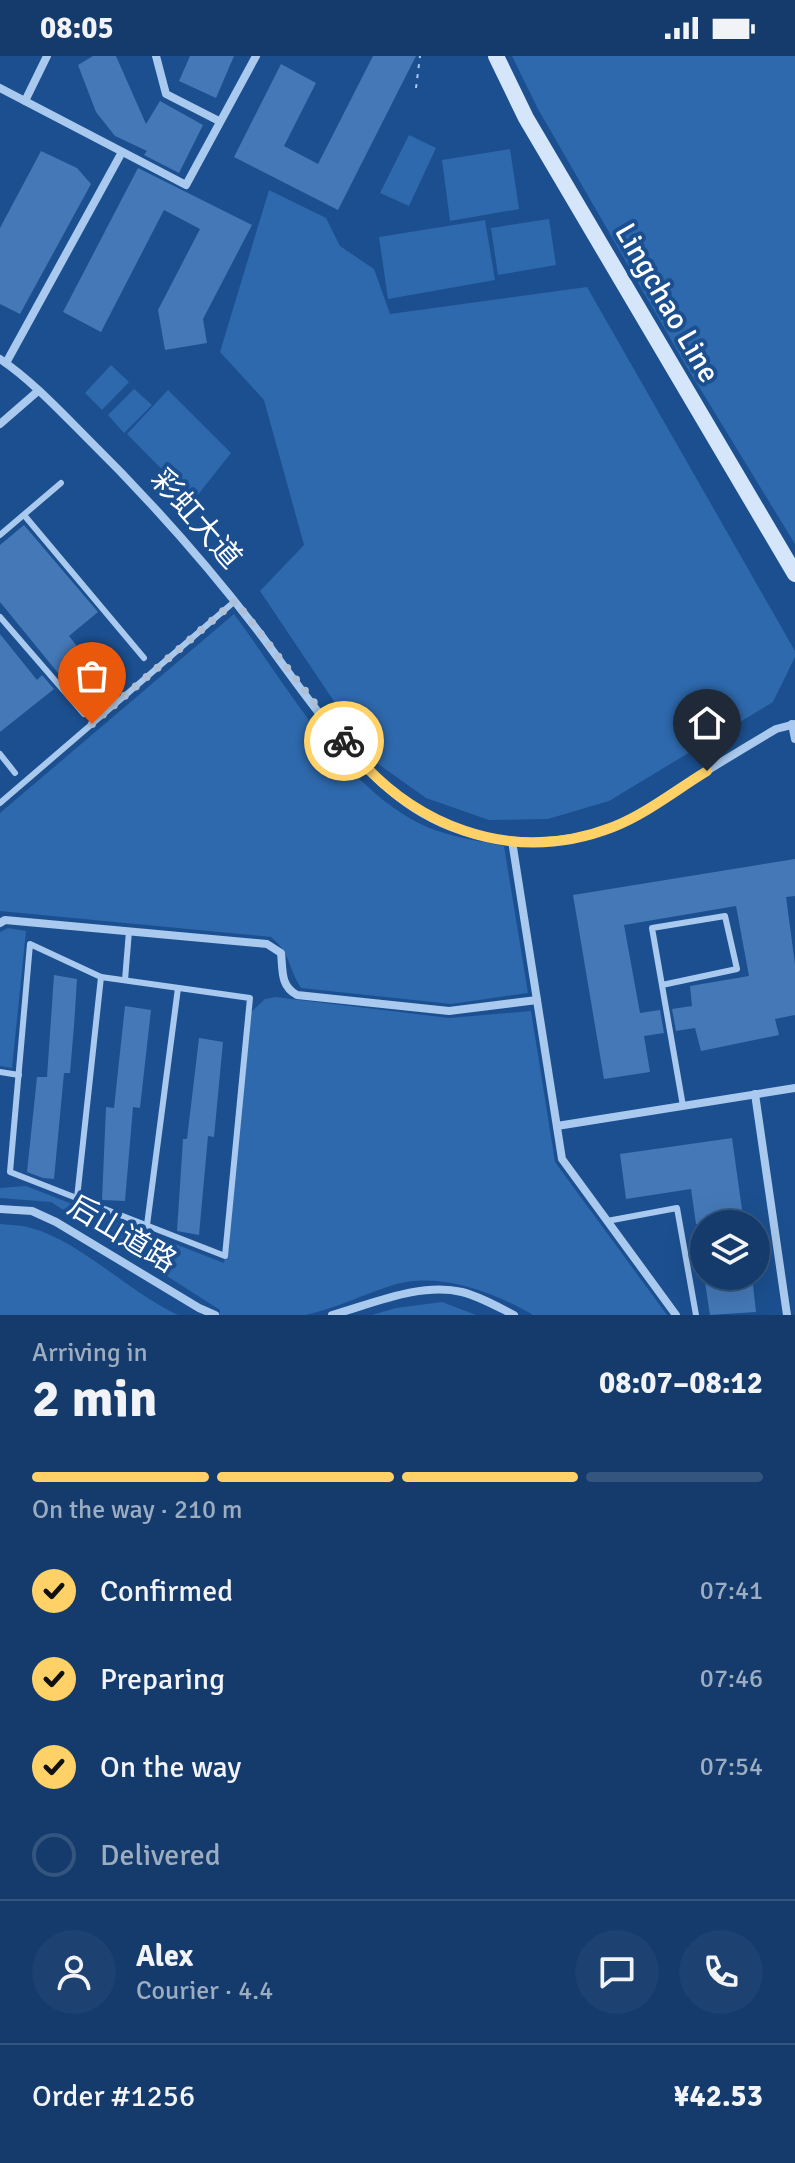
<!DOCTYPE html>
<html lang="en">
<head>
<meta charset="utf-8">
<style>
	:root { --surface:#143b6b; --page:#1d4271; --text:#f1f3f6; --muted:#9dadc1; --line:#33557e; --accent:#ffd166 }
	body { margin:0; font-family:Signika,"Noto Sans SC",sans-serif; background:var(--page); color:var(--text); height:100vh; display:flex; flex-direction:column; font-size:30px; white-space:nowrap }
	* { box-sizing:border-box; margin:0 }
	p { font-size:26px; color:var(--muted) }
	.icon { flex:none; width:44px; height:44px; fill:none; stroke:currentColor; stroke-width:2; stroke-linecap:round; stroke-linejoin:round }
	.map { position:relative; height:1259px; overflow:hidden }
	.drawer { display:flex; flex-direction:column; background:var(--surface); flex:1 }
	.drawer>* { flex:none }
	.controls { position:absolute; left:690px; top:1154px; display:grid; gap:16px }
	.controls a { display:grid; place-items:center; width:80px; height:80px; border-radius:50%; background:var(--surface); box-shadow:0 8px 32px #0002,0 0 0 2px var(--line); font-size:40px }
	.pin { position:absolute; display:grid; place-items:center; width:68px; height:68px; color:#fff; margin:-82px -34px; border-radius:50% 50% 50% 0; rotate:-45deg; box-shadow:0 0 8px #0007 }
	.pin .icon { rotate:45deg }
	.courier { position:absolute; display:grid; place-items:center; width:80px; height:80px; margin:-40px; border:6px solid #ffd166; border-radius:50%; background:#fff; color:#222; box-shadow:0 2px 10px #0007 }
	.summary em { font-style:normal; font-weight:800 }
	.summary div { display:flex; flex-direction:column-reverse }
	.summary { display:flex; align-items:center; justify-content:space-between; height:136px; padding:0 32px }
	h1 { font-size:52px; font-weight:800; line-height:60px }
	.bar { display:grid; grid-template-columns:repeat(4,1fr); gap:12px 8px; align-content:center; height:96px; padding:0 32px }
	.bar i { height:10px; border-radius:6px; background:var(--line) }
	.bar .on { background:var(--accent) }
	.bar p { grid-column:span 4 }
	.line { display:flex; align-items:center; gap:20px; padding:0 32px; border-top:2px solid var(--line) }
	.line div { flex:1 }
	.round { display:grid; place-items:center; flex:none; width:84px; height:84px; border-radius:42px; background:var(--page) }
	ol { padding:0 32px; list-style:none }
	li { display:flex; align-items:center; gap:24px; height:88px }
	li p { margin-inline-start:auto }
	li .icon { padding:8px; border-radius:50%; background:var(--accent); color:#111; stroke-width:4 }
	li:last-child { color:var(--muted) }
	li i { width:44px; height:44px; border:4px solid var(--line); border-radius:50% }
	.status { display:flex; justify-content:space-between; align-items:center; height:56px; padding:0 40px; background:var(--surface); direction:ltr }
	.status svg { height:22px; fill:currentColor }
	.map>svg:first-child { display:block }
	.green { fill:#2e69ad }
	.building { fill:#4478b7 }
	.lines { fill:none; stroke-linecap:round; stroke-linejoin:round }
	.path { stroke:#a9c9ee; stroke-width:2; stroke-dasharray:4 6; stroke-linecap:butt }
	.service { stroke:#a9c9ee; stroke-width:6 }
	.minor { stroke:#a9c9ee; stroke-width:8 }
	.secondary { stroke:#d6e6fa; stroke-width:16 }
	.done { stroke:#afc1d8; stroke-width:8; stroke-dasharray:0 14.4 }
	.route { stroke:#ffd166; stroke-width:10 }
	.labels { text-anchor:middle; dominant-baseline:central; stroke-width:8; stroke-linejoin:round; paint-order:stroke }
	.street-label { font-size:30px; fill:#fff; stroke:#1b4f8f }
</style>
</head>
<body>
<div class="status"><b>08:05</b><svg viewBox="0 0 49 12"><path d="M0 12V9h3v3zM5 12V6h3v6zM10 12V3h3v9zM15 12V0h3v12zM26 1h20v11H26zM47 4h2v5h-2z"/></svg></div>
<div class="map">
<svg width="795" height="1259" viewBox="0 0 795 1259">
	<rect width="100%" height="100%" fill="#1b4f8f"/>
	<!-- green -->
	<g class="green">
		<polygon points="512,0 795,0 795,488 685,308 538,53"/>
		<polygon points="409,79 436,92 409,150 380,137"/>
		<polygon points="510,93 519,153 450,165 442,104"/>
		<polygon points="269,134 326,162 340,190 374,213 390,258 587,231 795,595 795,601 773,646 609,745 548,763 489,764 426,742 374,705 260,535 304,489 264,344 220,296"/>
		<polygon points="549,163 556,209 498,219 491,172"/>
		<polygon points="485,164 495,224 388,243 379,181"/>
		<polygon points="111,309 129,326 102,354 85,337"/>
		<polygon points="134,333 152,349 124,377 108,359"/>
		<polygon points="168,334 231,397 193,445 127,378"/>
		<path d="M234,558C286,628 345,735 427,771C451,781 479,785 504,790L528,937L451,948L301,932C288,912 291,897 271,881L0,855V757Z"/>
		<polygon points="8,872 26,875 12,1012 0,1010 0,876"/>
		<path d="M275,941L449,962L531,955L555,1106L667,1259H533C494,1236 439,1215 393,1229C364,1238 335,1253 305,1259C281,1259 245,1259 219,1259L220,1254L51,1146L0,1142V1132L26,1130L224,1207L249,958L265,943Z"/>
		<path d="M0,1168C10,1169 22,1169 31,1172C80,1185 130,1237 178,1259H0Z"/>
		<polygon points="442,1246 476,1259 372,1259 396,1252"/>
	</g>
	<!-- building -->
	<g class="building">
		<polygon points="93,0 116,0 146,68 160,45 203,69 179,117 144,99 147,95 115,80 96,56 78,9"/>
		<polygon points="190,0 234,0 216,42 179,25"/>
		<polygon points="373,0 416,0 338,154 234,101 281,8 316,27 284,90 318,108"/>
		<polygon points="41,95 77,112 91,128 20,258 0,248 0,172"/>
		<polygon points="138,112 252,169 203,263 207,287 165,294 158,254 200,173 164,154 101,276 63,256"/>
		<polygon points="24,469 98,556 69,580 99,618 76,639 0,546 0,489"/>
		<polygon points="0,578 37,624 42,619 54,633 0,676"/>
		<polygon points="795,803 795,840 786,841 795,908 795,959 775,963 779,979 701,995 695,972 676,975 672,953 692,950 690,930 749,920 736,850 624,869 640,957 660,954 664,977 644,980 650,1016 604,1023 573,839"/>
		<polygon points="54,919 77,923 74,970 70,1017 64,1017 54,1123 43,1122 27,1116 37,1021 47,1021"/>
		<polygon points="125,950 151,954 140,1052 133,1051 125,1145 102,1144 106,1051 114,1052"/>
		<polygon points="199,982 223,986 214,1081 208,1080 199,1179 177,1175 183,1083 187,1083"/>
		<polygon points="732,1082 744,1168 696,1168 691,1133 626,1143 620,1098"/>
		<polygon points="704,1220 752,1220 756,1256 710,1259"/>
	</g>
	<g class="lines">
		<!-- path -->
		<polyline class="path" points="416,32 420,0"/>
		<!-- service -->
		<g class="service">
			<polyline points="24,459 144,602"/>
			<polyline points="0,479 61,427"/>
			<polyline points="0,561 84,658"/>
			<polyline points="0,698 15,717"/>
			<polyline points="0,747 235,545"/>
			<polygon points="30,888 101,921 250,942 225,1200 10,1116"/>
			<polyline points="125,924 129,875"/>
			<polyline points="662,929 737,913 725,860 652,872 683,1050"/>
			<polyline points="0,1016 19,1019"/>
			<polyline points="77,1142 101,921"/>
			<polyline points="607,1165 677,1152 696,1259"/>
			<polyline points="147,1169 178,932"/>
		</g>
		<!-- minor -->
		<g class="minor">
			<polyline points="156,0 166,38 219,65"/>
			<polyline points="0,32 186,129 256,0"/>
			<polyline points="25,45 47,0"/>
			<path d="M0,303C31,324 59,354 85,380C149,443 207,508 261,579C305,638 359,721 422,757C473,787 536,792 592,778C628,768 658,746 688,727C717,708 746,691 776,673L795,668"/>
			<polyline points="6,307 122,96"/>
			<polyline points="0,368 38,335"/>
			<polyline points="792,668 795,683"/>
			<polyline points="512,785 562,1103 676,1259"/>
			<path d="M0,867L5,864L267,888L281,897C283,914 280,930 297,939L449,955L537,944"/>
			<polyline points="755,1038 787,1259"/>
			<polyline points="557,1070 795,1032"/>
			<polyline points="0,1153 32,1155 56,1166 199,1252 215,1259"/>
			<path d="M332,1259C372,1248 420,1226 462,1236C479,1240 498,1251 514,1259"/>
		</g>
		<!-- secondary -->
		<polyline class="secondary" points="496,0 526,62 795,518"/>
	</g>
	<g class="lines">
		<!-- done -->
		<polyline class="done" points="92,668 235,545 344,685"/>
		<!-- route -->
		<path class="route" d="M344,685C408,769 510,811 613,771C646,758 676,734 707,715"/>
	</g>
	<g class="labels">
		<!-- street labels -->
		<g class="street-label">
			<text transform="translate(667 247) rotate(60)">Lingchao Line</text>
			<text transform="translate(196 463) rotate(49)">彩虹大道</text>
			<text transform="translate(122 1178) rotate(31)">后山道路</text>
		</g>
	</g>
</svg>
<div class="controls">
<a><svg class="icon" aria-label="layers" viewBox="0 0 24 24"><path d="M12 4l9 5-9 5-9-5zM3 14l9 5 9-5"/></svg></a>
</div>
<div class="pin" style="left:92px;top:668px;background:#ea580c"><svg class="icon" aria-label="bag" viewBox="0 0 24 24"><path d="M5 8h14l-1 12H6zM9 8a3 3 0 0 1 6 0"/></svg></div>
<div class="pin" style="left:707px;top:715px;background:#1f2937"><svg class="icon" aria-label="home" viewBox="0 0 24 24"><path d="M3 11l9-7 9 7M6 9v11h12V9"/></svg></div>
<div class="courier" style="left:344px;top:685px"><svg class="icon" aria-label="bike" viewBox="0 0 24 24"><circle cx="6" cy="16" r="4"/><circle cx="18" cy="16" r="4"/><path d="M6 16l4-8h5l3 8M10 8l3 8H6M13 5h3"/></svg></div>
</div>
<section class="drawer">
<div class="summary"><div><h1>2 min</h1><p>Arriving in</p></div><em>08:07–08:12</em></div>
<div class="bar"><i class="on"></i><i class="on"></i><i class="on"></i><i></i><p>On the way · 210 m</p></div>
<ol>
<li><svg class="icon" aria-label="check" viewBox="0 0 24 24"><path d="M5 12l5 5 9-10"/></svg>Confirmed<p>07:41</p></li>
<li><svg class="icon" aria-label="check" viewBox="0 0 24 24"><path d="M5 12l5 5 9-10"/></svg>Preparing<p>07:46</p></li>
<li><svg class="icon" aria-label="check" viewBox="0 0 24 24"><path d="M5 12l5 5 9-10"/></svg>On the way<p>07:54</p></li>
<li><i></i>Delivered</li>
</ol>
<div class="line" style="height:144px"><a class="round"><svg class="icon" aria-label="person" viewBox="0 0 24 24"><circle cx="12" cy="8" r="4"/><path d="M4 21q1-7 8-7t8 7"/></svg></a><div><b>Alex</b><p>Courier · 4.4</p></div><a class="round"><svg class="icon" aria-label="chat" viewBox="0 0 24 24"><path d="M4 5h16v11H9l-5 4z"/></svg></a><a class="round"><svg class="icon" aria-label="phone" viewBox="0 0 24 24"><path d="M5 4h4l2 5-3 2q2 4 5 5l2-3 5 2v4C11 20 4 13 5 4z"/></svg></a></div>
<div class="line" style="height:104px"><div>Order #1256</div><b>¥42.53</b></div>
</section>
</body>
</html>
